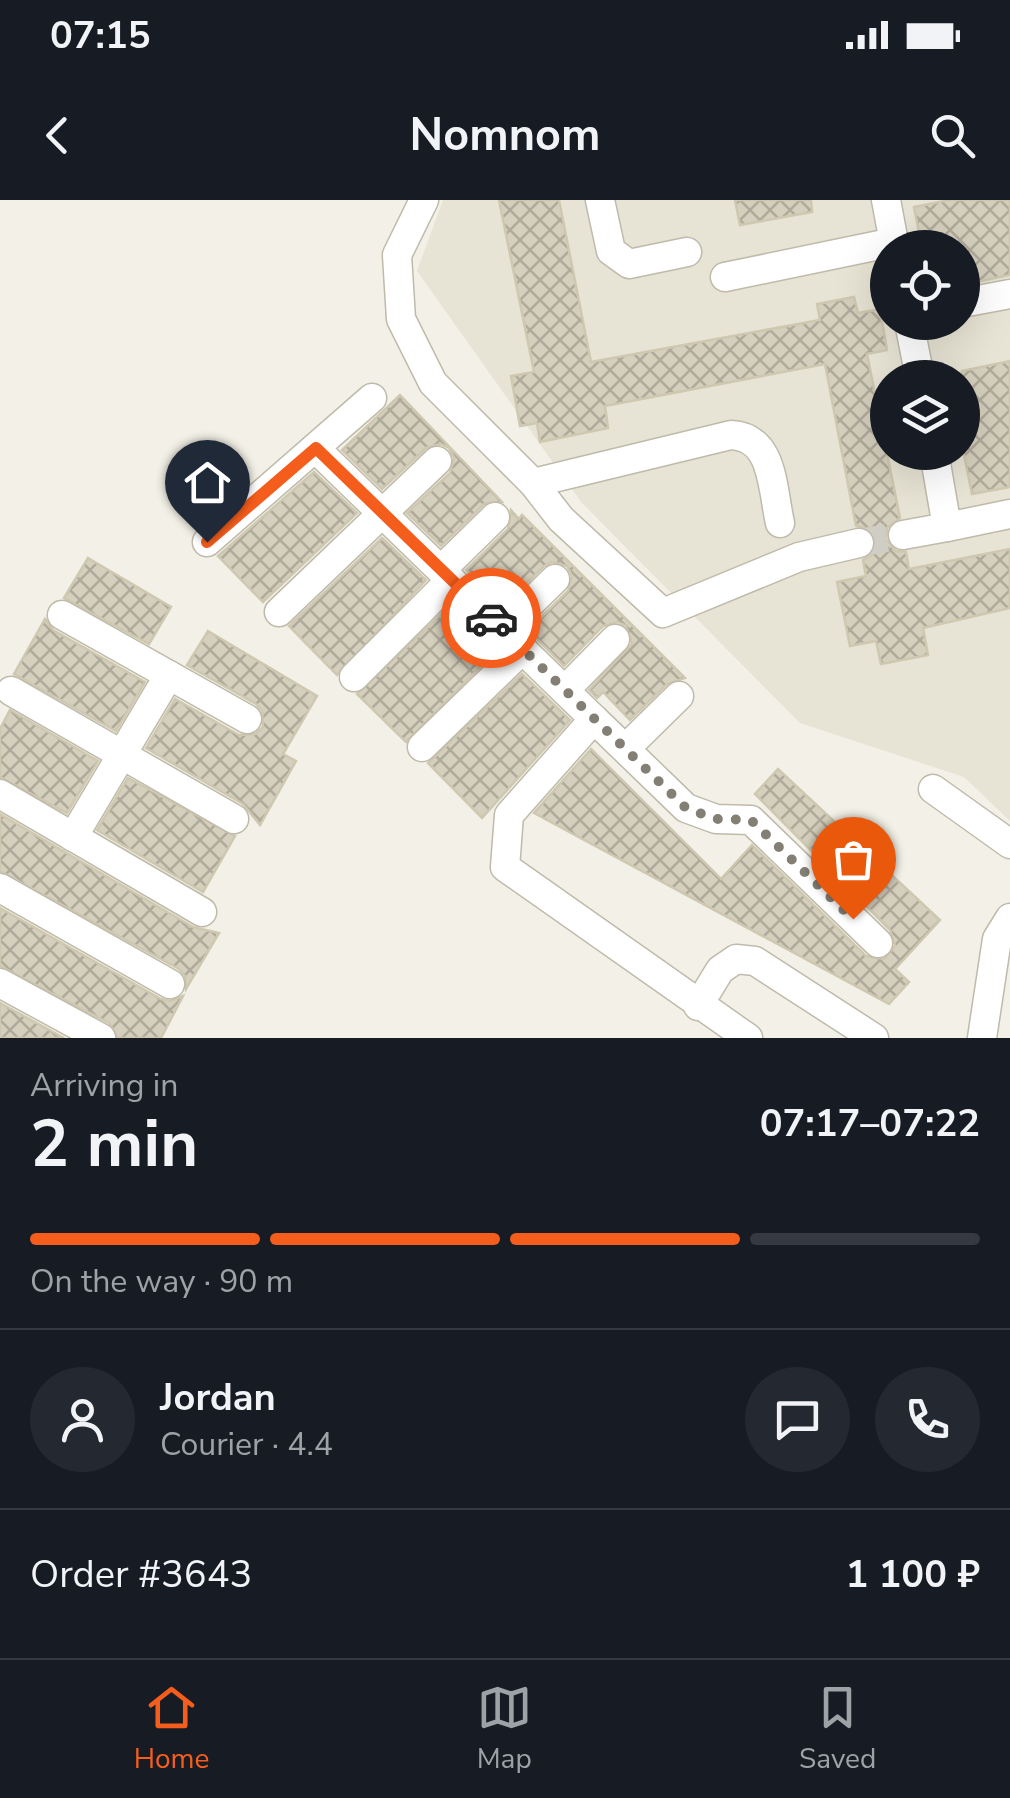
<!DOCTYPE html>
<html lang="en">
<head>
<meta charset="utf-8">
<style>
	:root { --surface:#171b24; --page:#242831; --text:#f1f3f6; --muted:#9ea1a6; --line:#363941; --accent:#f55d1c }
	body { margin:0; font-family:"Nunito Sans",sans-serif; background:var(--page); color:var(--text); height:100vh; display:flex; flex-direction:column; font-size:38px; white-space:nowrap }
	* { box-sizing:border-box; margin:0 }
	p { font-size:32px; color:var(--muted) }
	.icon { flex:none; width:55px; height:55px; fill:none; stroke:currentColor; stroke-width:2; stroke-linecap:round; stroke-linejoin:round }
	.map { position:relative; height:838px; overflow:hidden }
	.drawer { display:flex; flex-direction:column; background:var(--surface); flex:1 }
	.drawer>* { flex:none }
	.controls { position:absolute; left:870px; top:30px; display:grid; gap:20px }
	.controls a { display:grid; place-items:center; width:110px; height:110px; border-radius:50%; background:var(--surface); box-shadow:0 10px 40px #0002; font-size:50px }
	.pin { position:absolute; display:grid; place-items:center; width:85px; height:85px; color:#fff; margin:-102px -42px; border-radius:50% 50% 50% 0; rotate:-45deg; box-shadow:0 0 10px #0007 }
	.pin .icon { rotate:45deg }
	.courier { position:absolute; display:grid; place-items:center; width:100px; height:100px; margin:-50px; border:8px solid #f55d1c; border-radius:50%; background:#fff; color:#222; box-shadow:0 2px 12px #0007 }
	.overview em { font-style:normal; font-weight:700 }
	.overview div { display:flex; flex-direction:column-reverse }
	.overview { display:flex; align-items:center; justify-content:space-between; height:170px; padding:0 30px }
	h1 { font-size:65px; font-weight:700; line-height:75px }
	.bar { display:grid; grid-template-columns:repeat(4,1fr); gap:15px 10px; align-content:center; height:120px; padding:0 30px }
	.bar i { height:12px; border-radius:8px; background:var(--line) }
	.bar .active { background:var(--accent) }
	.bar p { grid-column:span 4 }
	.line { display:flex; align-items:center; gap:25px; padding:0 30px; border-top:2px solid var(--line) }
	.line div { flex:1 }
	.round { display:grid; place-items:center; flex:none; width:105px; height:105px; border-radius:52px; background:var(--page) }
	.status { display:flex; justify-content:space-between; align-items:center; height:70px; padding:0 50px; background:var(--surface); direction:ltr }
	.status svg { height:28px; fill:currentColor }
	header { display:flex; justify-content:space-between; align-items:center; height:130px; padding:0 30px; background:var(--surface); font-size:45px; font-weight:700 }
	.dock { display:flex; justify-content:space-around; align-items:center; height:140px; border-top:2px solid var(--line); background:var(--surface); font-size:28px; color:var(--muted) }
	.dock a { display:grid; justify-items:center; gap:5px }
	.dock .active { color:var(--accent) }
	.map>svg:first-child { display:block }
	.residential { fill:#e7e4d5; fill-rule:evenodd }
	.building { fill:url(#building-cross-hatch); stroke:#cfc8b0; stroke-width:2.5 }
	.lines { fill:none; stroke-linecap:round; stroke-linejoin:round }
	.minor-tunnel { stroke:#d0cec4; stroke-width:28; stroke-dasharray:28 14; stroke-linecap:butt }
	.minor-casing { stroke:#bfbaaa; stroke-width:31 }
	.minor { stroke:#fff; stroke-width:28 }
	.done { stroke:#837f74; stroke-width:10; stroke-dasharray:0 18 }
	.route { stroke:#f55d1c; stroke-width:12 }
</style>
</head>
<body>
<div class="status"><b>07:15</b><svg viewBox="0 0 49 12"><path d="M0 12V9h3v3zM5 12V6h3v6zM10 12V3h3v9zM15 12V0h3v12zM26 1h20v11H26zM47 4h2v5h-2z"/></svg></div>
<header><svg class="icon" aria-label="back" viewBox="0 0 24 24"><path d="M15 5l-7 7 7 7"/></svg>Nomnom<svg class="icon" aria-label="search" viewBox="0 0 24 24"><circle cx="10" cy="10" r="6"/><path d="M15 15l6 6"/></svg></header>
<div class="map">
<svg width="1010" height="838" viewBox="0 0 1010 838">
	<defs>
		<pattern id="building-cross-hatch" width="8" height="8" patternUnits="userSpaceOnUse" patternTransform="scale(2.5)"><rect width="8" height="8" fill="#d5cfbd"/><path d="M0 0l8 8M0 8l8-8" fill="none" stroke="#afaa9a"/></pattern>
	</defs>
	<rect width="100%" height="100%" fill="#f3f1e7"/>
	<!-- residential -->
	<path class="residential" d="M443,0H1010V621L964,577L800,523L581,302L417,71ZM888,48H962V122H888ZM888,178H962V252H888Z"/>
	<!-- building -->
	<g class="building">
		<polygon points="499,0 559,0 591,162 820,120 817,104 854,97 858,113 880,109 887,150 867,154 900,318 887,328 886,339 896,351 906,352 909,369 1010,349 1010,408 923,428 928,455 881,464 876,441 850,446 837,382 866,376 863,360 872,355 876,340 871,330 856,326 825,164 605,206 608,228 540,242 537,223 520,226 511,176 534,172"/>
		<polygon points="735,0 811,0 812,12 740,25"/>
		<polygon points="949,0 1010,0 1010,75 962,85 962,48 922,48 914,7"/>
		<polygon points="1010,161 1010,287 972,294 962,245 962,171"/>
		<polygon points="400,195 502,302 484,304 441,346 407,313 450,273 454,258 449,248 441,244 426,248 382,289 342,250"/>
		<polygon points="314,272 357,313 263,402 218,356"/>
		<polygon points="511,310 519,319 522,315 685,478 667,484 630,520 603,492 597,498 589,490 632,444 626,426 618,422 603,426 564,466 528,430 568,391 572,376 567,366 552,362 544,366 503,406 466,370 508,329"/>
		<polygon points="382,338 426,380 337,475 289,426"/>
		<polygon points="88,358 171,407 149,444 64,398"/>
		<polygon points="451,405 497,450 406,542 357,494"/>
		<polygon points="45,419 53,430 145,482 116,531 14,474"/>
		<polygon points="208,431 317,496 283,554 296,561 260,625 243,604 146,548 175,499 239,535 255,534 263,527 262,511 256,504 187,465"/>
		<polygon points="522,474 570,520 482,618 428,563"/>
		<polygon points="10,510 98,561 67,613 0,577 0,529"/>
		<polygon points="591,549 721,679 752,645 866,756 884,759 895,746 890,730 755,594 778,569 940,720 895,769 909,782 889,804 534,613"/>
		<polygon points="128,578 235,636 203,692 97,630"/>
		<polygon points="0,614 193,727 219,733 186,789 185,776 179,769 0,671"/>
		<polygon points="0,708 161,799 171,801 183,796 161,838 118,838 109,823 0,766"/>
		<polygon points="0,803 64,838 0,838"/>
	</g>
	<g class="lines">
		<!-- minor-tunnel -->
		<polyline class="minor-tunnel" points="859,343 903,335"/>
		<!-- minor casing -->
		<g class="minor-casing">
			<g id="minor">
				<polyline points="424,0 397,55 401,119 433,183 533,283 561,319 663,413 799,357 859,343"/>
				<polyline points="600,0 611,51 629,64 687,52"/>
				<polyline points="886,0 895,48"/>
				<polyline points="725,77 894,42"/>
				<polyline points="962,103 1010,94"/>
				<polyline points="909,122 920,178"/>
				<polyline points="315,248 594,519"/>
				<polyline points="934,252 947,327 1010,314"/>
				<path d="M533,283L731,235C774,237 772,288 780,323"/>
				<polyline points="903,335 947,327"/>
				<polyline points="207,342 372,198"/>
				<polyline points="441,370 495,317"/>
				<polyline points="279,412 437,261"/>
				<polyline points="62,415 247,519"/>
				<polyline points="503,430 555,379"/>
				<polyline points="354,477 451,380"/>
				<polyline points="565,490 615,439"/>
				<polyline points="11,491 234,619"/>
				<polyline points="422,547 523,449"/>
				<polyline points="626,548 679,496"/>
				<polyline points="933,589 1010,644"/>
				<polyline points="0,594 202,712"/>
				<polyline points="73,637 169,475"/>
				<polyline points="0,688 170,784"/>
				<polyline points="0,783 101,838"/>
				<polyline points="698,806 720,770 736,759 755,761 874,838"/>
				<polyline points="748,838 505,667 509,615 594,519 686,608 716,619 751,620 878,743"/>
				<polyline points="982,838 997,739 1010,718"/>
			</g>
		</g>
		<!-- minor -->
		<use href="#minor" class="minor"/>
	</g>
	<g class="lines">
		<!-- done -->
		<polyline class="done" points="491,418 686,608 716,619 751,620 853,719"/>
		<!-- route -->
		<polyline class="route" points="207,342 316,248 491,418"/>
	</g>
</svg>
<div class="controls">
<a><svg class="icon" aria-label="locate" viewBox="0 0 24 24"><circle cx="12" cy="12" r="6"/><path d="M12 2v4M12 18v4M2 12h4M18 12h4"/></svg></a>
<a><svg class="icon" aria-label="layers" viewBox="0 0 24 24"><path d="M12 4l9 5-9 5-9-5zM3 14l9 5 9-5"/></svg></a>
</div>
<div class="pin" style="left:853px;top:719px;background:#ea580c"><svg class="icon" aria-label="bag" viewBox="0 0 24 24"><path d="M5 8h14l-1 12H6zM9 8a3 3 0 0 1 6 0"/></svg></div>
<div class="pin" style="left:207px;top:342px;background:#1f2937"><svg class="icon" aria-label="home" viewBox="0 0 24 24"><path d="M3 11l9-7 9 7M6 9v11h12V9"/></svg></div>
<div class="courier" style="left:491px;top:418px"><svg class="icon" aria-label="car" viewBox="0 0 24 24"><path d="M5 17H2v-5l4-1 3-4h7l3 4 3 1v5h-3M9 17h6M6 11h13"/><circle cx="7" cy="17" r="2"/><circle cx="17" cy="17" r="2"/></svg></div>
</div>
<section class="drawer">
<div class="overview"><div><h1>2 min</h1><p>Arriving in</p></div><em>07:17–07:22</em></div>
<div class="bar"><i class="active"></i><i class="active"></i><i class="active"></i><i></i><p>On the way · 90 m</p></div>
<div class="line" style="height:180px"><a class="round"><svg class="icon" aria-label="person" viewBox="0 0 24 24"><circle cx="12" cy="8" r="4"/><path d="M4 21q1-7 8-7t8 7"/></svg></a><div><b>Jordan</b><p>Courier · 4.4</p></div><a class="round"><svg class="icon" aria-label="chat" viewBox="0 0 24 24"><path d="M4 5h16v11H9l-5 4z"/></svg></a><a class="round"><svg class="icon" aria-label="phone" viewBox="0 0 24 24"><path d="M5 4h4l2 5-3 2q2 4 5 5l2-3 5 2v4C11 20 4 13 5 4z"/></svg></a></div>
<div class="line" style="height:130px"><div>Order #3643</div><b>1 100 ₽</b></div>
</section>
<nav class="dock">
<a class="active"><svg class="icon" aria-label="home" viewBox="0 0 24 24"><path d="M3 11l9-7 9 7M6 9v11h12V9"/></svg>Home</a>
<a><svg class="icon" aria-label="map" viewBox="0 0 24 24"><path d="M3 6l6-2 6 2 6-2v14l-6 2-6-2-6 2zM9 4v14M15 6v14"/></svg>Map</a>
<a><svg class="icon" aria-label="saved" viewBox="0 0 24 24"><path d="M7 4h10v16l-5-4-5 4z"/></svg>Saved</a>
</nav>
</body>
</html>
